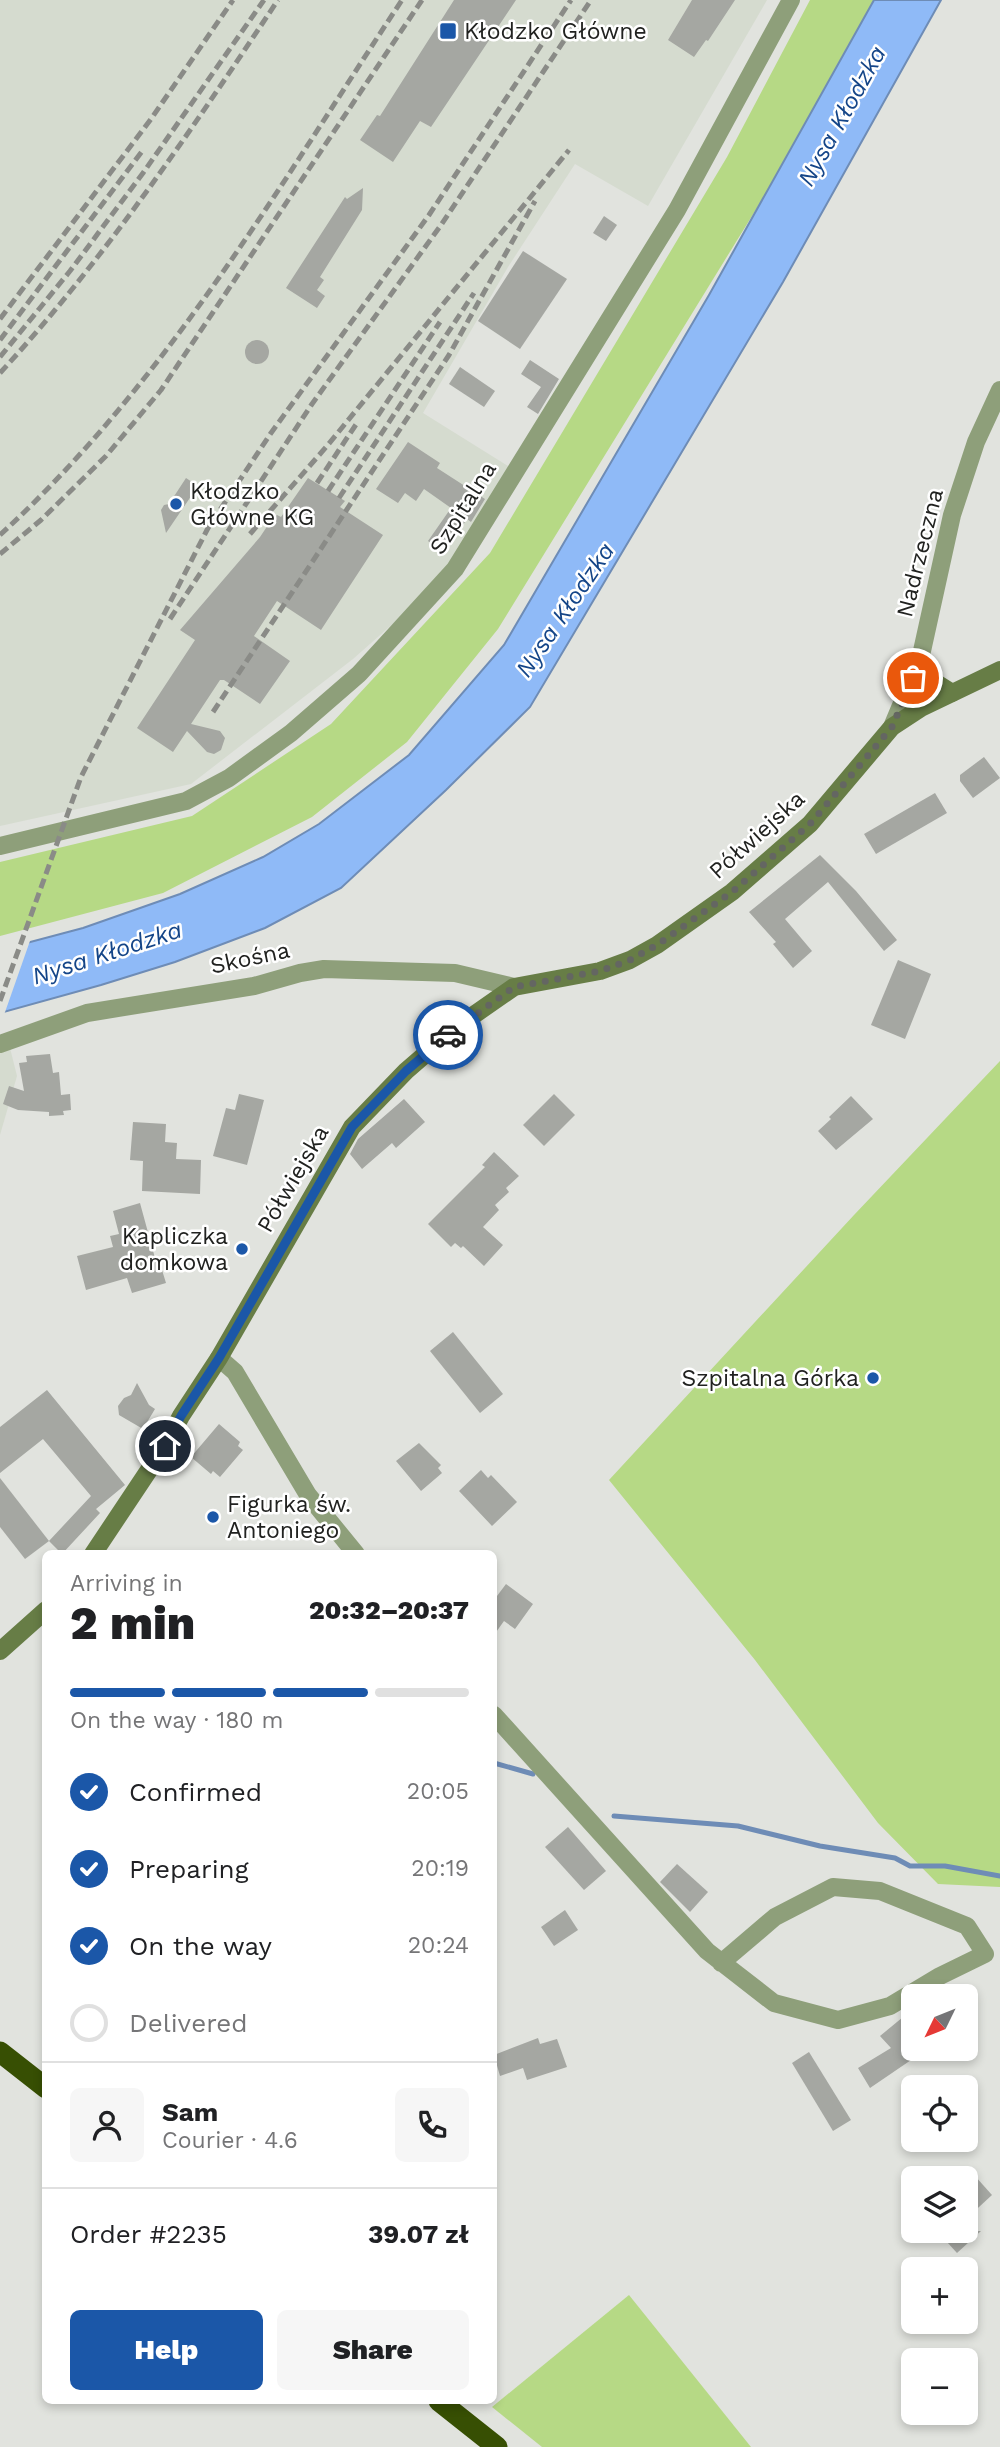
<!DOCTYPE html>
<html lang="en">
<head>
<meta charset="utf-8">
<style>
	:root { --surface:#fff; --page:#f6f6f6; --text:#202124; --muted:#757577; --line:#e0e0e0; --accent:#1b57a8 }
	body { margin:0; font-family:"Work Sans",sans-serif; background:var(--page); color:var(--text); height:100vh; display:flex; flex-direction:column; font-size:26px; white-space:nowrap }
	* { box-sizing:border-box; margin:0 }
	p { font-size:23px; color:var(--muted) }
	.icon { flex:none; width:38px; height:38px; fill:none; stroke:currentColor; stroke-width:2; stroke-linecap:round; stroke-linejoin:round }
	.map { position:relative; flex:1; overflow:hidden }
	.drawer { position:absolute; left:42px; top:1550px; width:455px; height:854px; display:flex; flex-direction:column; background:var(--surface); border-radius:10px; box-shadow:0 4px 10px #0003 }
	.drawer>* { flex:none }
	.needle { width:46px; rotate:227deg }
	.tools { position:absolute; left:901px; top:1984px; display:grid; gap:14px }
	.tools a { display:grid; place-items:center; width:77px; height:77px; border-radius:10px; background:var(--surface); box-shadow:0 4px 10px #0003; font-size:35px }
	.pin { position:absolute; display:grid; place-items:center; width:60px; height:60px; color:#fff; margin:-30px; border:4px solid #fff; border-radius:50%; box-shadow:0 2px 7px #0007 }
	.courier { position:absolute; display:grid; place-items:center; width:70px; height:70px; margin:-35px; border:5px solid #1b57a8; border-radius:50%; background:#fff; color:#222; box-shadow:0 2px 9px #0007 }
	.overview em { font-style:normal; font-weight:800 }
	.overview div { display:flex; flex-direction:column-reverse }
	.overview { display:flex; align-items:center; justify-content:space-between; height:119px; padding:0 28px }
	h1 { font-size:46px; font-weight:800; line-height:52px }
	.bar { display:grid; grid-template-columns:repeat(4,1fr); gap:10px 7px; align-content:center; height:84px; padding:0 28px }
	.bar i { height:9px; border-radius:5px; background:var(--line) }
	.bar .current { background:var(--accent) }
	.bar p { grid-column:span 4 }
	.line { display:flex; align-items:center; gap:18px; padding:0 28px; border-top:2px solid var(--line) }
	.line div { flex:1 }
	.round { display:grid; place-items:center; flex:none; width:74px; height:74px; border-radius:10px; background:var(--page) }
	ol { padding:0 28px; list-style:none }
	li { display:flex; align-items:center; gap:21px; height:77px }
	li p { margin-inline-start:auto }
	li .icon { padding:7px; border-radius:50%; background:var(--accent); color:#fff; stroke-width:4 }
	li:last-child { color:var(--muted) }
	li i { width:38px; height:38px; border:4px solid var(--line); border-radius:50% }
	.primary-button { display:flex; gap:14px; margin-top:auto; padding:14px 28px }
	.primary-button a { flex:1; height:80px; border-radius:10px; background:var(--accent); color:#fff; font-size:28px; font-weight:800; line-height:80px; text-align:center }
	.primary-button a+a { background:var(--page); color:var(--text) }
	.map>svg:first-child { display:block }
	.built { fill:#d5dbcf }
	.green { fill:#b6d985 }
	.water { fill:#8fbaf7; stroke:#6e8cb6; stroke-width:2 }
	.pier { fill:#e1e3de }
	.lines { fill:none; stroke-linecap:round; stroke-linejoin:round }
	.stream { stroke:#6e8cb6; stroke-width:5 }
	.building { fill:#a5a7a2 }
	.street { stroke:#8e9f7a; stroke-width:18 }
	.secondary { stroke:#677d46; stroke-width:18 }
	.highway { stroke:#374f03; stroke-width:21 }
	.rail { stroke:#8a8b87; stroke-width:5; stroke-dasharray:10 5; stroke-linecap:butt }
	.done { stroke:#646662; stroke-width:7; stroke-dasharray:0 12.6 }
	.route { stroke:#1b57a8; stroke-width:9 }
	.poi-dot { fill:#1b57a8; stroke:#fff; stroke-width:2.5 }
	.labels { text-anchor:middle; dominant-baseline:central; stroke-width:5; stroke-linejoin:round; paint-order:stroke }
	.poi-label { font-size:23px; fill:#212220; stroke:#fff; text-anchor:start }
	.street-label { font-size:23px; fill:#212220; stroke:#fff }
	.water-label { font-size:24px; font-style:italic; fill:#144588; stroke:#fff }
</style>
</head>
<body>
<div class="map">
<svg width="1000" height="2447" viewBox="0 0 1000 2447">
	<rect width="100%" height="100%" fill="#e1e3de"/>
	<!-- built -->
	<g class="built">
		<polygon points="0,0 767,0 648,206 575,164 508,267 423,413 513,469 431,590 353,659 191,784 0,826"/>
		<polygon points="10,1048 17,1076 0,1135 0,1052"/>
	</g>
	<!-- green -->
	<g class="green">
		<polygon points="810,0 874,0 771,185 498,629 407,742 312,817 163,893 0,936 0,862 192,816 331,724 490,553 727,157"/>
		<polygon points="1000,1061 1000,1887 938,1884 878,1823 755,1660 609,1480 854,1215"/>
		<polygon points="629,2295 751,2447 542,2447 492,2407"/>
	</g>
	<!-- water -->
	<polygon class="water" points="874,0 941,0 783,282 530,707 446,790 341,888 265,928 175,962 101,985 0,1013 0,950 83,928 180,894 263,857 319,824 409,755 504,645 709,295"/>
	<!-- pier -->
	<polygon class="pier" points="31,938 4,1015 0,1017 0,947"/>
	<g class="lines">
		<!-- stream -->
		<g class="stream">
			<polyline points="494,1763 533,1774"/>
			<polyline points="614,1816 738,1826 820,1846 895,1858 910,1866 945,1866 1000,1876"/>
		</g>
	</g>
	<!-- building -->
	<g class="building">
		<polygon points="454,0 516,0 431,127 420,121 393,162 360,140 377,115 380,116"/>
		<polygon points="692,0 735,0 708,41 706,40 694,57 668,40"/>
		<polygon points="363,188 362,210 320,277 324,280 317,290 325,296 317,308 286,288 345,197 347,199"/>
		<polygon points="604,216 617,225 606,241 593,233"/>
		<polygon points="523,251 567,279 520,349 478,321"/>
		<circle cx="257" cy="352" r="12"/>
		<polygon points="530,360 559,379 538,414 527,407 541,387 521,374"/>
		<polygon points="460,367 495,391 484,407 449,384"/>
		<polygon points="408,442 440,463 437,468 485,499 471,522 467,519 444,553 428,541 451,508 424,489 416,501 405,493 398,503 376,489"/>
		<polygon points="186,478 198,486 166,533 161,510 164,505 169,504"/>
		<polygon points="308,478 345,501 340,507 383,535 321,630 277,601 254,636 290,661 260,704 224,680 220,680 191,724 220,731 225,738 221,750 214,754 207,752 187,731 173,752 137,728 195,640 180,630 260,537 270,522 277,515 281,517"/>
		<polygon points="984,757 1000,778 973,798 960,781 960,775"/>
		<polygon points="935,793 947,813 876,854 864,834"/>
		<polygon points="820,855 856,891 897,940 884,951 828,882 785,919 812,951 793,968 773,944 776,942 749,912"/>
		<polygon points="898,960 931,974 905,1039 871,1025"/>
		<polygon points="50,1054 53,1073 59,1072 61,1095 70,1094 71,1110 63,1111 64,1115 49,1116 49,1112 18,1110 3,1104 9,1086 24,1091 19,1063 27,1062 26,1056"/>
		<polygon points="239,1094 264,1100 247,1165 213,1156 226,1108 235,1110"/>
		<polygon points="554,1094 575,1115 544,1146 523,1125"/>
		<polygon points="851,1096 873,1119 836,1150 818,1131 831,1119 829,1117"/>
		<polygon points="404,1099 425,1122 396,1148 392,1143 362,1169 350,1154 358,1139"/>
		<polygon points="133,1122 166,1124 165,1142 177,1143 176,1159 201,1160 200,1194 142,1191 143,1161 130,1160"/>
		<polygon points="494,1152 519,1176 506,1188 509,1192 495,1205 499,1210 483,1227 503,1245 484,1266 463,1246 461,1248 455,1243 451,1247 428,1224 485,1167 482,1165"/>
		<polygon points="140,1203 155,1258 158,1257 166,1283 132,1293 127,1278 86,1290 77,1256 113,1247 110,1236 119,1234 113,1211"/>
		<polygon points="453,1332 503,1394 480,1413 430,1351"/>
		<polygon points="137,1383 149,1405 155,1409 143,1429 119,1415 118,1406 124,1398 131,1395"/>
		<polygon points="47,1390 125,1485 96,1509 100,1513 62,1554 49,1541 91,1496 43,1439 0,1473 0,1427"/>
		<polygon points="219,1424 240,1442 238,1446 243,1450 220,1477 213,1471 211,1474 191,1457"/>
		<polygon points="419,1443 441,1465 438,1468 442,1473 421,1491 396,1461"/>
		<polygon points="481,1470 488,1478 491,1475 517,1502 492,1526 459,1491"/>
		<polygon points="0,1478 49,1541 25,1559 0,1527"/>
		<polygon points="506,1584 533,1604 515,1629 504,1621 494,1635 494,1600"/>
		<polygon points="568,1827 606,1871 584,1890 545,1847"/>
		<polygon points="677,1864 708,1892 690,1912 660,1882"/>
		<polygon points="565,1910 578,1930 554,1946 541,1927"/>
		<polygon points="914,2008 914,2058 870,2088 858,2068 891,2048 880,2036"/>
		<polygon points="538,2038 540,2044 557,2039 567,2067 527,2080 523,2068 500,2076 494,2055"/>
		<polygon points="809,2052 851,2120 833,2131 792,2063"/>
		<polygon points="966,2166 992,2195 966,2219"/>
		<polygon points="937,2231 981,2231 957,2253"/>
	</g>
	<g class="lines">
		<!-- street -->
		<g class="street">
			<polyline points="892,727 920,660 952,515 976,442 1000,390"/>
			<polyline points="0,846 186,801 229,778 291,733 359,674 455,569 677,210 791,0"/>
			<polyline points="0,1044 87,1013 254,986 300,973 324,969 455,973 514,987"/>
			<polyline points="219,1358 235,1372 308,1495 356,1554"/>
			<polyline points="494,1715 707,1951 774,2003 838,2020 890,2006 940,1976 985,1954 967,1926 880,1891 833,1887 775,1917 721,1963"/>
		</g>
		<!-- secondary -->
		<g class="secondary">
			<polyline points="920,660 936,683 952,693"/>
			<polyline points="93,1554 165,1446 181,1416 219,1358 352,1127 406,1071 458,1026 514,987 600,971 630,960 657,945 732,892 810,824 892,727 921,708 1000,670"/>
			<polyline points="0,1651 46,1610"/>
		</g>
		<!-- highway -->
		<g class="highway">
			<polyline points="0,2052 46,2088"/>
			<polyline points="439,2401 497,2447"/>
		</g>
		<!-- rail -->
		<g class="rail">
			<polyline points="0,319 151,119 233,0"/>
			<polyline points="0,340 143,150"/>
			<polyline points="0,357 70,271 143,173 264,0"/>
			<path d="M0,373C105,259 192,129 278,0"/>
			<polyline points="317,483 357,423"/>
			<polyline points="328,491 440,322"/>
			<polyline points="339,498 474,293"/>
			<polyline points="250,534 327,446 569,150"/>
			<path d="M0,535C166,383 279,186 402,0"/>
			<polyline points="0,554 41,520 106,456 161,390 422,0"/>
			<polyline points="170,619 312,404 441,225 591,0"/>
			<polyline points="213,712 449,355 535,201"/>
			<polyline points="0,1001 81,777 208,528 271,433 429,215 571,0"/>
		</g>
	</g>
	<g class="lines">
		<!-- done -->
		<polyline class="done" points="448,1035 514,987 600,971 630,960 657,945 732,892 810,824 892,727 913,678"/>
		<!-- route -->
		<polyline class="route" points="165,1446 181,1416 219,1358 352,1127 406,1071 448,1035"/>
	</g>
	<!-- markers -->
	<g class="poi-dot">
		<rect x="439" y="22" width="18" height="18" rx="3.5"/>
		<circle cx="176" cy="504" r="7"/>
		<circle cx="242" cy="1249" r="7"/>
		<circle cx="873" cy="1378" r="7"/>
		<circle cx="213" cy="1517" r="7"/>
	</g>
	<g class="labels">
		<!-- poi labels -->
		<g class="poi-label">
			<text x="464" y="31">Kłodzko Główne</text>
			<text x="190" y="491">Kłodzko<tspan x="190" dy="26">Główne KG</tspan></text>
			<text x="228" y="1236" text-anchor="end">Kapliczka<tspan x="228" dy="26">domkowa</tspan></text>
			<text x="859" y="1378" text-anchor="end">Szpitalna Górka</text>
			<text x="227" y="1504">Figurka św.<tspan x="227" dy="26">Antoniego</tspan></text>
		</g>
		<!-- street labels -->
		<g class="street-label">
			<text transform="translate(463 508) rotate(-58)">Szpitalna</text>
			<text transform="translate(920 553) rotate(-76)">Nadrzeczna</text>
			<text transform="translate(757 835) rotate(-42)">Półwiejska</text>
			<text transform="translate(250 958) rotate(-12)">Skośna</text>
			<text transform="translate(293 1179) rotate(-60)">Półwiejska</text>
		</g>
		<!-- water labels -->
		<g class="water-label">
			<text transform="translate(842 116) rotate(-61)">Nysa Kłodzka</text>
			<text transform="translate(565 610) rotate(-56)">Nysa Kłodzka</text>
			<text transform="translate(107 953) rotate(-18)">Nysa Kłodzka</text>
		</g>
	</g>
</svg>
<div class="tools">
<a><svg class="needle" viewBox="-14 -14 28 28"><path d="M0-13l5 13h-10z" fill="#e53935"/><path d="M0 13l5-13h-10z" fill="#757577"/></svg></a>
<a><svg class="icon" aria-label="locate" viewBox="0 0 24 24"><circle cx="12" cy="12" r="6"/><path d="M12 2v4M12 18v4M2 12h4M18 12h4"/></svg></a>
<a><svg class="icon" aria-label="layers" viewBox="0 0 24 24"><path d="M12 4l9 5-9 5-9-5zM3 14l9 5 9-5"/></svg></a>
<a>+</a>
<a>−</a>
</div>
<div class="pin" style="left:913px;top:678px;background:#ea580c"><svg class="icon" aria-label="bag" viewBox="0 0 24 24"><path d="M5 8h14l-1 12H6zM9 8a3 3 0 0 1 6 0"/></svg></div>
<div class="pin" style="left:165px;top:1446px;background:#1f2937"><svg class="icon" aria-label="home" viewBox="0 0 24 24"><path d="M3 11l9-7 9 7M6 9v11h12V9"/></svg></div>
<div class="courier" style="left:448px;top:1035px"><svg class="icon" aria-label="car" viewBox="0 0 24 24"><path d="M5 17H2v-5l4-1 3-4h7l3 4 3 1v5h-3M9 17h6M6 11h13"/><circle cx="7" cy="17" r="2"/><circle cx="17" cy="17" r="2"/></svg></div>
<section class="drawer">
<div class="overview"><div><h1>2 min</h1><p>Arriving in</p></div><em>20:32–20:37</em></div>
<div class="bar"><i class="current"></i><i class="current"></i><i class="current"></i><i></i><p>On the way · 180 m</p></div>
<ol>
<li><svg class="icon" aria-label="check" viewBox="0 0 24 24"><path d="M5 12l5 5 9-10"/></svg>Confirmed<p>20:05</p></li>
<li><svg class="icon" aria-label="check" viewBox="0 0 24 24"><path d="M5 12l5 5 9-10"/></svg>Preparing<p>20:19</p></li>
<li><svg class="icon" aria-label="check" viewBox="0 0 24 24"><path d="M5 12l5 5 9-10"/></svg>On the way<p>20:24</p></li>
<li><i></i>Delivered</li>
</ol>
<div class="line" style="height:126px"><a class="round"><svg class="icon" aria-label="person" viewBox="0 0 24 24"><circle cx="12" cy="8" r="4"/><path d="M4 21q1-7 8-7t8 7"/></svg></a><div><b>Sam</b><p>Courier · 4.6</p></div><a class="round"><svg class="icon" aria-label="phone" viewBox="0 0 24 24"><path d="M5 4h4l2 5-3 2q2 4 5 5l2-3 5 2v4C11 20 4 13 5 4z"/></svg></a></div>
<div class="line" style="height:91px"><div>Order #2235</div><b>39.07 zł</b></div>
<div class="primary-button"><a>Help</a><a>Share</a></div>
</section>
</div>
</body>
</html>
